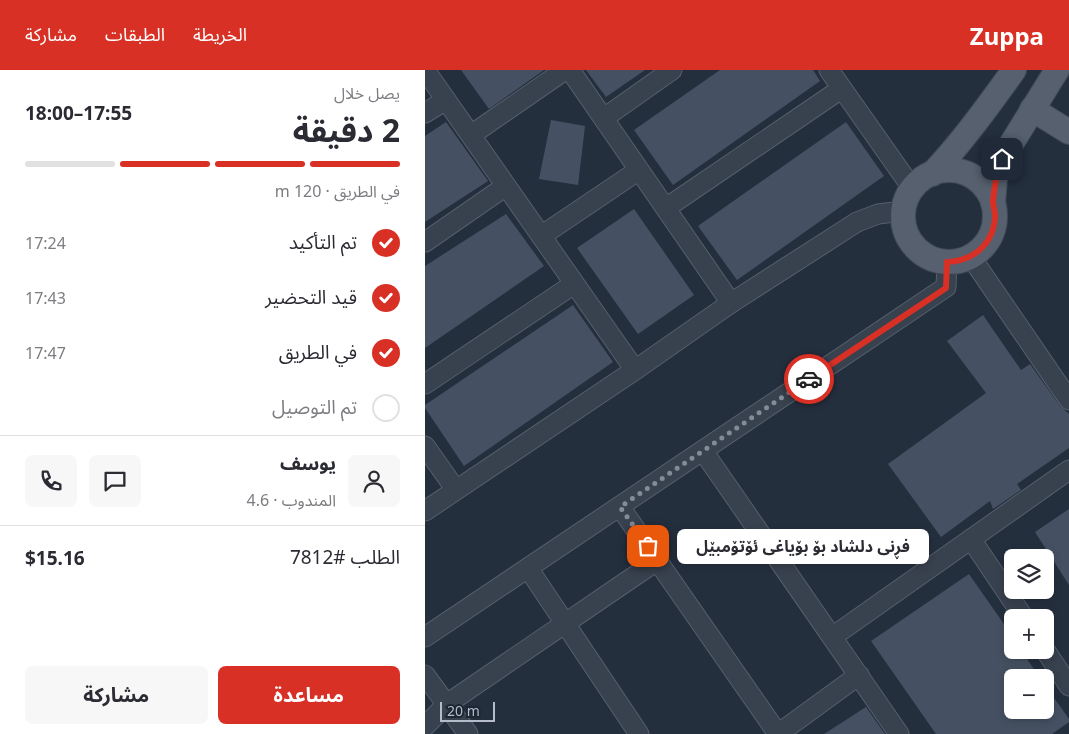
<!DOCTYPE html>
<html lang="ar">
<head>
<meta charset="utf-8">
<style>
	:root { --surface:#fff; --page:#f7f7f7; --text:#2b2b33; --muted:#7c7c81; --line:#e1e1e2; --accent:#d93025 }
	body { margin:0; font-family:"Noto Sans","Noto Sans Arabic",sans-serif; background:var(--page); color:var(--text); direction:rtl; height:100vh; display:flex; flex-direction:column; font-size:19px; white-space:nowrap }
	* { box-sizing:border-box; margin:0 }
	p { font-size:16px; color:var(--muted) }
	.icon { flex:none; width:28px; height:28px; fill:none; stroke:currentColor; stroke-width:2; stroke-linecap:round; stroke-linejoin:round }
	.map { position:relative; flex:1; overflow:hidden; direction:ltr }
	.sheet { display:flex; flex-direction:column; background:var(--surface); width:425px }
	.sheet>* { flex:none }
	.buttons { position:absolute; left:579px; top:479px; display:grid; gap:10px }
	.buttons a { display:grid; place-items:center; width:50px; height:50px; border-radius:8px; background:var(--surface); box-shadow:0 2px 8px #0003; font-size:25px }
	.scale { position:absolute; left:15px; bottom:12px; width:55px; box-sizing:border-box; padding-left:5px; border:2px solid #b4bcc9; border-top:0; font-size:14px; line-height:18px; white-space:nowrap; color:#b4bcc9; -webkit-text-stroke:4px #1d2633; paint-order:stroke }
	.pin { position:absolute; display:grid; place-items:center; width:42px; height:42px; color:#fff; margin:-21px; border-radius:10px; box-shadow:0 2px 8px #0006 }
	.courier { position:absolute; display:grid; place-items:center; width:50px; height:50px; margin:-25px; border:4px solid #d93025; border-radius:50%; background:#fff; color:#222; box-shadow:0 1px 6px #0007 }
	.bubble { position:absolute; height:35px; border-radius:8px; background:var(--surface); box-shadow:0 2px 8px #0003; font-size:16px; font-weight:700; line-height:35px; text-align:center; direction:rtl }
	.overview em { font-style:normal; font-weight:700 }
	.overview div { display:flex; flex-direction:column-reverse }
	.overview { display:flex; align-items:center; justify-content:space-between; height:85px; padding:0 25px }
	h1 { font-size:32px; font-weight:700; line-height:38px }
	.bar { display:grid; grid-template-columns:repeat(4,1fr); gap:8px 5px; align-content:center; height:60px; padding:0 25px }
	.bar i { height:6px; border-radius:4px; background:var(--line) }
	.bar .on { background:var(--accent) }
	.bar p { grid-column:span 4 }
	.line { display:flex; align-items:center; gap:12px; padding:0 25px; border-top:1px solid var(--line) }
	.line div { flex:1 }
	.round { display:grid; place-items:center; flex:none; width:52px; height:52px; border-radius:8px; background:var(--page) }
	ol { padding:0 25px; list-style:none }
	li { display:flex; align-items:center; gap:15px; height:55px }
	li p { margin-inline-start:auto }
	li .icon { padding:5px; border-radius:50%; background:var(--accent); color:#fff; stroke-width:4 }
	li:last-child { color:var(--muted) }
	li i { width:28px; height:28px; border:2px solid var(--line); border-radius:50% }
	.action { display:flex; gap:10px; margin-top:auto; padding:10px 25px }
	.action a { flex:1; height:58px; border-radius:8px; background:var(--accent); color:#fff; font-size:20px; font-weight:700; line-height:58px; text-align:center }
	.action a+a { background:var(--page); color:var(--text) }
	header { display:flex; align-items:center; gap:30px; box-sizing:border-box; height:70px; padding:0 25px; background:var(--accent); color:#fff }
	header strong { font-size:24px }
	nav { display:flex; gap:28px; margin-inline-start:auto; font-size:18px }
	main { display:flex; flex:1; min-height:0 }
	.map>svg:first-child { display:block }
	.building { fill:#455162 }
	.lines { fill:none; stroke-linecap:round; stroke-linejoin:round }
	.minor-casing { stroke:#565f6c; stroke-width:21 }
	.major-casing { stroke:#414a57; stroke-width:26 }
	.minor { stroke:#38414e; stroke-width:19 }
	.major { stroke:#56606e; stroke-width:24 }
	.done { stroke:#828b98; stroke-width:5; stroke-dasharray:0 9 }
	.route { stroke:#d93025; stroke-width:6 }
</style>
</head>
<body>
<header>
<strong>Zuppa</strong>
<nav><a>الخريطة</a><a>الطبقات</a><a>مشاركة</a></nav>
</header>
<main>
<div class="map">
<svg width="644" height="664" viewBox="0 0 644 664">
	<rect width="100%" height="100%" fill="#242f3e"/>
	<!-- building -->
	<g class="building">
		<polygon points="36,0 119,0 64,39"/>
		<polygon points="161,0 220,0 181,27"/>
		<polygon points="295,0 388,0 395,11 248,115 209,60"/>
		<polygon points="126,50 160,56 153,115 114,109"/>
		<polygon points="21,52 63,111 0,152 0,66"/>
		<polygon points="421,52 459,106 312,210 273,156"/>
		<polygon points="209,139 269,225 213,264 152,178"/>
		<polygon points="81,144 119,196 0,278 0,196"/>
		<polygon points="148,235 188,292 39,396 0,338 0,335"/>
		<polygon points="558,245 596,300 605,294 635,336 644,344 644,378 592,414 596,420 568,439 565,431 516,467 463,394 561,323 522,271"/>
		<polygon points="644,439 644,515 610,462"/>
		<polygon points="544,504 588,567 588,580 596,580 615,608 588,608 588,640 620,640 620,615 644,649 644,652 627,664 511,664 446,571"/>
		<polygon points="441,637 460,664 399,664"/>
	</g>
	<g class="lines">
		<!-- minor casing -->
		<g class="minor-casing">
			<g id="minor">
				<polyline points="0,0 210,300"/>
				<polyline points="145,0 306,233"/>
				<polyline points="404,0 487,118"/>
				<polyline points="0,43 21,30"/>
				<polyline points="179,48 247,0"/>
				<polyline points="46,65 140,0"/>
				<polyline points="241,138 416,19"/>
				<polyline points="116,166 214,100"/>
				<polyline points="0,172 81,116"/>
				<polyline points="546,187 644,330"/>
				<polyline points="0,314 149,214"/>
				<polyline points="0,376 31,420"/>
				<polyline points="278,381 474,664"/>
				<polyline points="195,437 353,664"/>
				<polyline points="0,441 210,300 306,233 432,152 453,144 478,141"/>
				<polyline points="546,469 599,548"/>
				<polyline points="103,498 214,664"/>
				<polyline points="0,567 521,217 522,192"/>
				<polyline points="407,567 644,400"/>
				<polyline points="620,580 644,616"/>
				<polyline points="0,605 43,664"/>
				<polyline points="0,656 22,634 233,490"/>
				<polyline points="353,664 434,605"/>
			</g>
		</g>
		<!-- major casing -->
		<g class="major-casing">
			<g id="major">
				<polyline points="607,39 644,62"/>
				<circle cx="524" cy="146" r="46"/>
				<path d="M507,104C538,71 563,36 589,0"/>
				<polyline points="568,133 570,109 577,89 632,0"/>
			</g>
		</g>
		<!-- minor -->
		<use href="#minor" class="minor"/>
		<!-- major -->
		<use href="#major" class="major"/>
	</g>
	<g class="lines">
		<!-- done -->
		<polyline class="done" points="223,476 195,437 384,309"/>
		<!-- route -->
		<path class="route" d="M384,309L521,218L522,192C548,191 569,174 570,146C570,141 568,136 568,131C569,116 572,103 577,89"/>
	</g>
</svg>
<div class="buttons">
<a><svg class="icon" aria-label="layers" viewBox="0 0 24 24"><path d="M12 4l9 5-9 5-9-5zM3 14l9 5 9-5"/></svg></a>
<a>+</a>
<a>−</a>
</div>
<div class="scale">20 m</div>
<div class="pin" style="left:223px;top:476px;background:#ea580c"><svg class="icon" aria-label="bag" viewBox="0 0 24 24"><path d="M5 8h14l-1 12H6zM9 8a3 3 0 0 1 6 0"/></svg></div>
<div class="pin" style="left:577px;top:89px;background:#1f2937"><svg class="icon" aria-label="home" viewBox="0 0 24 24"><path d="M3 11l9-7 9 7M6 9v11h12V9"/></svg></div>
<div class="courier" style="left:384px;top:309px"><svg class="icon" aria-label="car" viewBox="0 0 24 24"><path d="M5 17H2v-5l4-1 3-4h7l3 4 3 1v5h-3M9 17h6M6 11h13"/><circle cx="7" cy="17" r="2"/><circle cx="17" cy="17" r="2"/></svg></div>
<div class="bubble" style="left:252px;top:459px;width:252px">فڕنی دلشاد بۆ بۆیاغی ئۆتۆمبێل</div>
</div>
<section class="sheet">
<div class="overview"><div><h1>2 دقيقة</h1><p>يصل خلال</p></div><em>17:55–18:00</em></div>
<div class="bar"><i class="on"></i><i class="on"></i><i class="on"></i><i></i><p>في الطريق · 120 m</p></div>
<ol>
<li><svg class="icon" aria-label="check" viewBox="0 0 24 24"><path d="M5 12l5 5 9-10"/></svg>تم التأكيد<p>17:24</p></li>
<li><svg class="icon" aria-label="check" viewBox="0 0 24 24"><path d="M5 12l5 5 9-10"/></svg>قيد التحضير<p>17:43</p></li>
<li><svg class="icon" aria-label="check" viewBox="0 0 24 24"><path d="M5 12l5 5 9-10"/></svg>في الطريق<p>17:47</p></li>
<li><i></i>تم التوصيل</li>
</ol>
<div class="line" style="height:90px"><a class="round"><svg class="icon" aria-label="person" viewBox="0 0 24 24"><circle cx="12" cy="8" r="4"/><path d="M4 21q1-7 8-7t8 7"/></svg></a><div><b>يوسف</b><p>المندوب · 4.6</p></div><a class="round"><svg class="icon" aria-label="chat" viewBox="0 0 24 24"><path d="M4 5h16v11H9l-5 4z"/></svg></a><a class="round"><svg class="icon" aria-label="phone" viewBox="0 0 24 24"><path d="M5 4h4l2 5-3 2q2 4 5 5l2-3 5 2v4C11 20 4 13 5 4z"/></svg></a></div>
<div class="line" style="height:65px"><div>الطلب #7812</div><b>$15.16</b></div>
<div class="action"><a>مساعدة</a><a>مشاركة</a></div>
</section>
</main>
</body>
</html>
